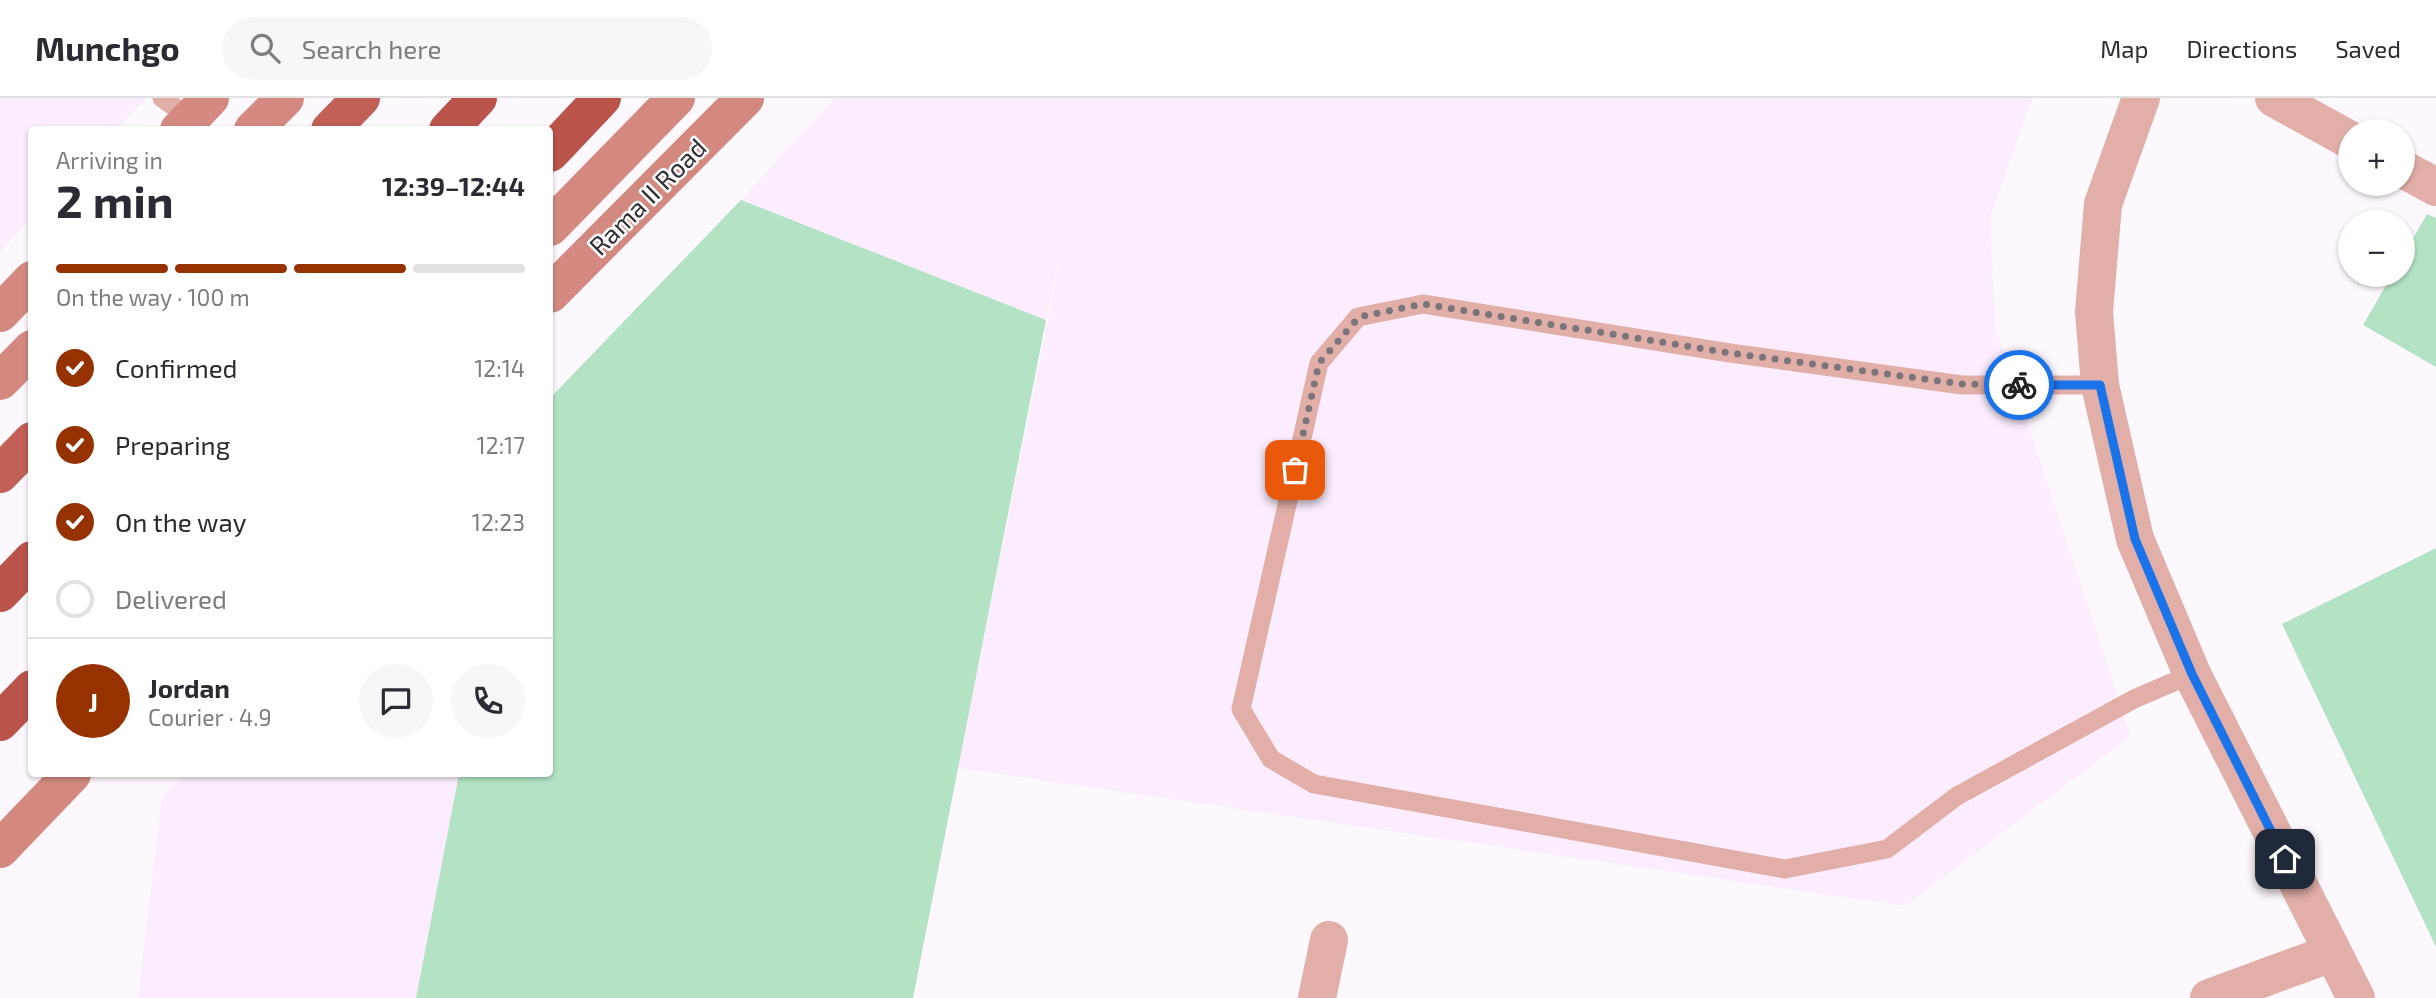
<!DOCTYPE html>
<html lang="en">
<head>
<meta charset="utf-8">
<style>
	:root { --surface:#fff; --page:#f7f7f7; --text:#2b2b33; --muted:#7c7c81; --line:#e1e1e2; --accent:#963100 }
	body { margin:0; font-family:"Exo 2",sans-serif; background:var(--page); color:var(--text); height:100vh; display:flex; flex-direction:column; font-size:26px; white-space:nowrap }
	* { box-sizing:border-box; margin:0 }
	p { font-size:23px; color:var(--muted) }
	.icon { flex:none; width:38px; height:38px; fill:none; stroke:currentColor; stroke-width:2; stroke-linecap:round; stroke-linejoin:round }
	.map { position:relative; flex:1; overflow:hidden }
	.side { position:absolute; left:28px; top:28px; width:525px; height:651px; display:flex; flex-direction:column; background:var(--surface); border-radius:7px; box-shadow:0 2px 5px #0004 }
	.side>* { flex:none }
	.buttons { position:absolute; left:2338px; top:21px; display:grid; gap:14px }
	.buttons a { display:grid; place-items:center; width:77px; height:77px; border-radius:50%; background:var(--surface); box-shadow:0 2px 5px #0004; font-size:35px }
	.pin { position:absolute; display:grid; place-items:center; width:60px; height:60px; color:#fff; margin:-30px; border-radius:14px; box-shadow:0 4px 10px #0006 }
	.courier { position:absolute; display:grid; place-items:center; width:70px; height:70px; margin:-35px; border:5px solid #1a73e8; border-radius:50%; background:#fff; color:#222; box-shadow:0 2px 9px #0007 }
	.overview em { font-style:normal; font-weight:700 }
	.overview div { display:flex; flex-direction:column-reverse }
	.overview { display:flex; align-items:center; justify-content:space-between; height:119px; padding:0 28px }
	h1 { font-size:46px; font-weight:700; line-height:52px }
	.bar { display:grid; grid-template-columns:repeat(4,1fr); gap:10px 7px; align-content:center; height:84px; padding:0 28px }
	.bar i { height:9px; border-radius:5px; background:var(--line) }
	.bar .selected { background:var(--accent) }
	.bar p { grid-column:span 4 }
	.line { display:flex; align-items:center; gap:18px; padding:0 28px; border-top:2px solid var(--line) }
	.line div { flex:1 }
	.round { display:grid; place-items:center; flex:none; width:74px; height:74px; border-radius:37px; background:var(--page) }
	ol { padding:0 28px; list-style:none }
	li { display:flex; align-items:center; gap:21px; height:77px }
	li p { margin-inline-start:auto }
	li .icon { padding:7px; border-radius:50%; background:var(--accent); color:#fff; stroke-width:4 }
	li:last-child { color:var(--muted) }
	li i { width:38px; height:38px; border:4px solid var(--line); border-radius:50% }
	header { display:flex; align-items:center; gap:42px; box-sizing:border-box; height:98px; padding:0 35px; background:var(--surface); border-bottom:2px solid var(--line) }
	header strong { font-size:33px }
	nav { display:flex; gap:38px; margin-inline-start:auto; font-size:24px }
	.search { width:490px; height:63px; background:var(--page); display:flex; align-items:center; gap:18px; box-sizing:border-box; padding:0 24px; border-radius:38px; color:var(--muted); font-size:26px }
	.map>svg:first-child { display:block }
	.built { fill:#fbedfd }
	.green { fill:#b4e2c5 }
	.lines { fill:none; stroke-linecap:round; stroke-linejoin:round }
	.service { stroke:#e2afa8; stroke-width:19 }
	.minor { stroke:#e2afa8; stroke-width:38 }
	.tertiary { stroke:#e2afa8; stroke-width:38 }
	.secondary { stroke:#d38980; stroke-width:38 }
	.trunk { stroke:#c06057; stroke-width:38 }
	.motorway { stroke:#ba534a; stroke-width:38 }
	.done { stroke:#7a757a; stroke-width:7; stroke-dasharray:0 12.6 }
	.route { stroke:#1a73e8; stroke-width:9 }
	.labels { text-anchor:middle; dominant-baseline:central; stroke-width:5; stroke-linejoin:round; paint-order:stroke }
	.street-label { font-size:26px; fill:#342f34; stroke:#fff }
</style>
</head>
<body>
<header>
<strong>Munchgo</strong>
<div class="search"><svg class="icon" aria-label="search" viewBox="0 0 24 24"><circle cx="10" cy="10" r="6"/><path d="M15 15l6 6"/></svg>Search here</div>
<nav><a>Map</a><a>Directions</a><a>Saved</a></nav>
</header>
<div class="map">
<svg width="2436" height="900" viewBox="0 0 2436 900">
	<rect width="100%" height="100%" fill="#fdf8fd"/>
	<!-- built -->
	<g class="built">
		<polygon points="0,0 146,0 116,31 32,32 31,120 0,154"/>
		<polygon points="835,0 2032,0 1990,119 1995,228 2131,638 1905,808 958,670 1064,142 1046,222 741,102"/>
		<polygon points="184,676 459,676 416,900 138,900 162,699"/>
	</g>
	<!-- green -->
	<g class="green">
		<polygon points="741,102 1046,222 913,900 416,900 459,676 550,676 550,300"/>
		<polygon points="2427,116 2436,120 2436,269 2363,227 2392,177 2403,177 2403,158"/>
		<polygon points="2436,450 2436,849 2282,526"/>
	</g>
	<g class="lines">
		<!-- service -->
		<g class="service">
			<polyline points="162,0 190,20"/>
			<polyline points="2100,287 1962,287 1730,255 1423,206 1358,219 1319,265 1241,611 1271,661 1314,686 1785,771 1887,751 1957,698 2134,601 2192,576"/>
		</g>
		<!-- minor -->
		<g class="minor">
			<polyline points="2274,0 2350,42"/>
			<polyline points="2403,71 2436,89"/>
			<polyline points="1317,900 1329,842"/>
			<polyline points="2209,900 2332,855"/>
		</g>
		<!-- tertiary -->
		<polyline class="tertiary" points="2141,0 2103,106 2094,214 2100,287 2135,441 2192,576 2356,900"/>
		<!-- secondary -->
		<g class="secondary">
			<polyline points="179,32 210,0"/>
			<polyline points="253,32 285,0"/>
			<polyline points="550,129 676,0"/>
			<polyline points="550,196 745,0"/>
			<polyline points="0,215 32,182"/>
			<polyline points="0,283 32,251"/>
			<polyline points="0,751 72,676"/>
		</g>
		<!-- trunk -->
		<g class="trunk">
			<polyline points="330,32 361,0"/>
			<polyline points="0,376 32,343"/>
		</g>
		<!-- motorway -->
		<g class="motorway">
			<polyline points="448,32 478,0"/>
			<polyline points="550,55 602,0"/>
			<polyline points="0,495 32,462"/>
			<polyline points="0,624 32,591"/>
		</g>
	</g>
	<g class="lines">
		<!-- done -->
		<polyline class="done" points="1295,372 1319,265 1359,219 1423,206 1730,255 1910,279 1962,286 2019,287"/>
		<!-- route -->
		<polyline class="route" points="2019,287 2100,287 2135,441 2192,576 2285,761"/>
	</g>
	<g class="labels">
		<!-- street labels -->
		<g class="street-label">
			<text transform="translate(647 98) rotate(-45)">Rama II Road</text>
		</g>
	</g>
</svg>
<div class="buttons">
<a>+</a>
<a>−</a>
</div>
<div class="pin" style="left:1295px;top:372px;background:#ea580c"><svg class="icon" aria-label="bag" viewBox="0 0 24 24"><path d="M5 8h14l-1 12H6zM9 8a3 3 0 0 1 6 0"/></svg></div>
<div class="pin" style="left:2285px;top:761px;background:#1f2937"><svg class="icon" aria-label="home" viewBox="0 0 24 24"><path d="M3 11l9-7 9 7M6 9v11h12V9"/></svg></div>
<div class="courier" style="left:2019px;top:287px"><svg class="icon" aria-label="bike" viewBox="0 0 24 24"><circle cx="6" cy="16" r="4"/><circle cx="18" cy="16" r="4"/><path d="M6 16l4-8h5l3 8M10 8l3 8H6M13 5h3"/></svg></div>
<section class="side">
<div class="overview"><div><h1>2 min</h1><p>Arriving in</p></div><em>12:39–12:44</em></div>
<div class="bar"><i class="selected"></i><i class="selected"></i><i class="selected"></i><i></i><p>On the way · 100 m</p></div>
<ol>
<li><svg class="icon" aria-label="check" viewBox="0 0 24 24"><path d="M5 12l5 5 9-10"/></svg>Confirmed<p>12:14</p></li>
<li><svg class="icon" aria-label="check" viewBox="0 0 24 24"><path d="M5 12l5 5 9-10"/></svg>Preparing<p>12:17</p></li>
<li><svg class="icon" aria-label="check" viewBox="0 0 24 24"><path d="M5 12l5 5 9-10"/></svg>On the way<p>12:23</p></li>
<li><i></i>Delivered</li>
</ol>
<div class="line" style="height:126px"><b class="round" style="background:var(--accent);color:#fff">J</b><div><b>Jordan</b><p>Courier · 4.9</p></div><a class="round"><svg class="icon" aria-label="chat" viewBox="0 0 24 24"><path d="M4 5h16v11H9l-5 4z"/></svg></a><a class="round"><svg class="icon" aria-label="phone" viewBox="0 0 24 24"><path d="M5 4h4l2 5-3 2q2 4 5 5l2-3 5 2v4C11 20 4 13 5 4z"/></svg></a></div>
</section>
</div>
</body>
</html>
